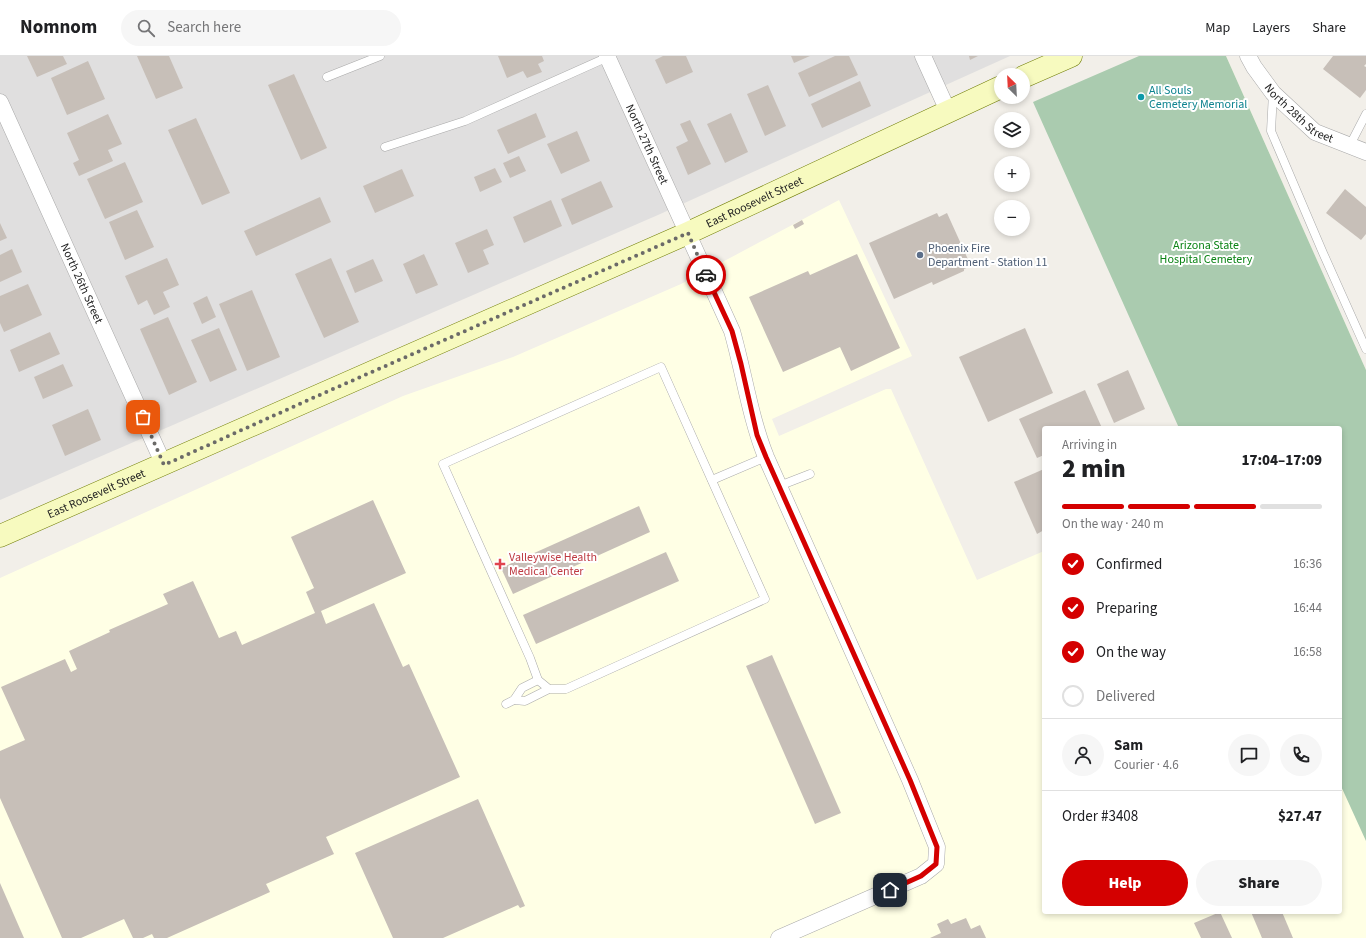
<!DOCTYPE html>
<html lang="en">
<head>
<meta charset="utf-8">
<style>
	:root { --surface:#fff; --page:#f6f6f6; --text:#202124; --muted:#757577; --line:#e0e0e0; --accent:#d40000 }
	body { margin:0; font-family:"Source Sans 3",sans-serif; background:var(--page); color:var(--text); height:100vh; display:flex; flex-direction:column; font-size:15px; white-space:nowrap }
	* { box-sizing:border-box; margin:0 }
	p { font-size:13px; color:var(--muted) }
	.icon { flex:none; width:22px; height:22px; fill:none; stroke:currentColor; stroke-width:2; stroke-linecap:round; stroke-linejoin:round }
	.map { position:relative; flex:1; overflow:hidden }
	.sheet { position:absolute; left:1042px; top:370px; width:300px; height:488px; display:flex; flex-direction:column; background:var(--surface); border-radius:4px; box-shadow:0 2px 6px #0003 }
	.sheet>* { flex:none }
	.needle { width:26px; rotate:336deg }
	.controls { position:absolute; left:994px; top:12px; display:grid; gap:8px }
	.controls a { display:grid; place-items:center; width:36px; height:36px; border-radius:50%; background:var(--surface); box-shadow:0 2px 6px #0003; font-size:20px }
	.pin { position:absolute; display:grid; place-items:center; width:34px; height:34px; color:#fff; margin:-17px; border-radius:8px; box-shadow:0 2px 6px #0006 }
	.courier { position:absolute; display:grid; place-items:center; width:40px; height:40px; margin:-20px; border:3px solid #d40000; border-radius:50%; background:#fff; color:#222; box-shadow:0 1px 5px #0007 }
	.headline em { font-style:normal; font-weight:800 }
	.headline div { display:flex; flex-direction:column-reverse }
	.headline { display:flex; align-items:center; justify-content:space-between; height:68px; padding:0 20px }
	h1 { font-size:26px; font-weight:800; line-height:30px }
	.bar { display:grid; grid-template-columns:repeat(4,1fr); gap:6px 4px; align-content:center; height:48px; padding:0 20px }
	.bar i { height:5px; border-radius:3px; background:var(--line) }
	.bar .on { background:var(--accent) }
	.bar p { grid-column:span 4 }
	.line { display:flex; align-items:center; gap:10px; padding:0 20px; border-top:1px solid var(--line) }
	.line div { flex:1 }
	.round { display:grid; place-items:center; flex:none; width:42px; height:42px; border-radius:21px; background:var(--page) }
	ol { padding:0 20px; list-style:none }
	li { display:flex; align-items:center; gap:12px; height:44px }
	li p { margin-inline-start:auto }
	li .icon { padding:4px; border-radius:50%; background:var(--accent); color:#fff; stroke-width:4 }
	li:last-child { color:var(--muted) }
	li i { width:22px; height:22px; border:2px solid var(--line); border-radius:50% }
	.button { display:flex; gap:8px; margin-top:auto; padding:8px 20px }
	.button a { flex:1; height:46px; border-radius:24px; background:var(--accent); color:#fff; font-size:16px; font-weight:800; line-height:46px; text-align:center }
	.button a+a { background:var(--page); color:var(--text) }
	header { display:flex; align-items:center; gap:24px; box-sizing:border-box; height:56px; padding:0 20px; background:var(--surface); border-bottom:1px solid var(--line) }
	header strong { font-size:19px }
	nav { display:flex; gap:22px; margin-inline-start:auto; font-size:14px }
	.search { width:280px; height:36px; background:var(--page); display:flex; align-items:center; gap:10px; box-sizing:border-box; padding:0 14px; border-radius:22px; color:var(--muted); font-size:15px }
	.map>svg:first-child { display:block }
	.residential { fill:#e0dfdf }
	.education { fill:#ffffe5 }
	.cemetery { fill:#aacbaf }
	.building { fill:#c7bfb8 }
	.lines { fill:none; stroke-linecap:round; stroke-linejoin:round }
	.lane-casing { stroke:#a9a9a9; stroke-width:9 }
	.street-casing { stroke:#a9a9a9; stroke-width:17 }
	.secondary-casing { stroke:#707d05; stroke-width:23 }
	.lane { stroke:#fff; stroke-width:8 }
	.street { stroke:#fff; stroke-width:16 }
	.secondary { stroke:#f7fabf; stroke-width:22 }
	.done { stroke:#6b6a68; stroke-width:4; stroke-dasharray:0 7.2 }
	.route { stroke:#d40000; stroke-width:5 }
	.culture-dot { fill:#0f9aa8; stroke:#fff; stroke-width:1.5 }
	.service-dot { fill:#5c6f8a; stroke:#fff; stroke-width:1.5 }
	.health-dot { fill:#e0444e; stroke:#fff; stroke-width:1.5 }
	.labels { text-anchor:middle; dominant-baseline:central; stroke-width:4; stroke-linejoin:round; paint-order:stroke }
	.culture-label { font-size:12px; fill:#0d838f; stroke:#fff; text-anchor:start }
	.street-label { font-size:12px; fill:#222; stroke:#fff }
	.park-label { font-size:12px; fill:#0c8416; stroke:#fff }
	.service-label { font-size:12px; fill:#4e5e75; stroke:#fff; text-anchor:start }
	.health-label { font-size:12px; fill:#be3a42; stroke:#fff; text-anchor:start }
</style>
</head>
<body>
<header>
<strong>Nomnom</strong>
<div class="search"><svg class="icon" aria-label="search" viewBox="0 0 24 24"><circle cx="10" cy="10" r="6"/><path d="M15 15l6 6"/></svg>Search here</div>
<nav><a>Map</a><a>Layers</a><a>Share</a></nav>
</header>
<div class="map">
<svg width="1366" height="882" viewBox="0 0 1366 882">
	<rect width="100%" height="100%" fill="#f2efe9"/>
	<!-- residential -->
	<polygon class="residential" points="0,0 1010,0 658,159 0,444"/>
	<!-- education -->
	<polygon class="education" points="1139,0 1226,0 1366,314 1366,882 0,882 0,522 403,340 513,301 681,228 839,144 912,300 772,363 779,380 886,333 891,333 977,524 1044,495 1044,856 1340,856 1340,372"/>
	<!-- cemetery -->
	<polygon class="cemetery" points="1139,0 1226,0 1366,314 1366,785 1340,728 1340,372 1179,372 1033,46"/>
	<!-- building -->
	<g class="building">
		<polygon points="27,0 63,0 67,8 37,21"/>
		<polygon points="137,0 169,0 183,32 156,43"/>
		<polygon points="498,0 542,0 544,5 538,8 542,16 527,22 523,15 507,22"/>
		<polygon points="663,0 686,0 693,16 666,28 655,4"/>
		<polygon points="791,0 810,0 794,7"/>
		<polygon points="835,0 849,0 858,19 809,41 798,17"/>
		<polygon points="969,0 978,0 970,4"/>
		<polygon points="1333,0 1366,0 1366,8 1364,10 1366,11 1366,34 1360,42 1323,13"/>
		<polygon points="88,5 105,43 67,59 51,22"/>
		<polygon points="294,18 327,92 301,104 268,29"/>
		<polygon points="860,25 871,50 822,72 811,48"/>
		<polygon points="768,29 786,70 765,80 747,38"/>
		<polygon points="536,57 546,81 508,98 497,74"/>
		<polygon points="731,57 748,96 725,107 707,68"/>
		<polygon points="108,58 122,88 108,94 113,105 79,120 73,107 79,104 67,77"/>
		<polygon points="196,62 230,137 202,149 168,74"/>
		<polygon points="690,64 711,108 688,119 676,91 688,85 680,68"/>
		<polygon points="577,75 590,105 561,118 547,88"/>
		<polygon points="519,100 526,115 510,122 503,107"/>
		<polygon points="125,106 143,146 105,163 87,123"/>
		<polygon points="495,112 502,126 480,136 474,121"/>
		<polygon points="402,113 414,140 375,157 363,130"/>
		<polygon points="601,125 613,151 572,169 561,143"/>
		<polygon points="1345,133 1366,151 1366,178 1361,184 1326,157"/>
		<polygon points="320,141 331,166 256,200 244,175"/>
		<polygon points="551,144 562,170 524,187 513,161"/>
		<polygon points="137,154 154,191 125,204 109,166"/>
		<polygon points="937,157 939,161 947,157 971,210 964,213 964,215 933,229 932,226 894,243 869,187"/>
		<polygon points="802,164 804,168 795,173 793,169"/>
		<polygon points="0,167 7,182 0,185"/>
		<polygon points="487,173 494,189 483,194 489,208 468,217 455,187"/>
		<polygon points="12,193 22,216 0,226 0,199"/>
		<polygon points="424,198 438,229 416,238 403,208"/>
		<polygon points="857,198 900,292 851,315 840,291 783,316 749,241 808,215 810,219"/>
		<polygon points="167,202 179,229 163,236 170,251 154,259 147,244 138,249 125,220"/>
		<polygon points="331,202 359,266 324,282 295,218"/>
		<polygon points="373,203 383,225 355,237 346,215"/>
		<polygon points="28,228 42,259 4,276 0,267 0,240"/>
		<polygon points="252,234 280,301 247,315 219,248"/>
		<polygon points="207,240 216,261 202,268 193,247"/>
		<polygon points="168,261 197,326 169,339 140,273"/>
		<polygon points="219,272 237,314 210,326 191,284"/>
		<polygon points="1025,272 1053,337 988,366 959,301"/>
		<polygon points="50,276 60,298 19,316 10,294"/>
		<polygon points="63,308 73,330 43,343 34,321"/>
		<polygon points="1128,314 1145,353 1114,367 1097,328"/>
		<polygon points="1085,334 1102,372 1044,372 1044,399 1037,402 1019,363"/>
		<polygon points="88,353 101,384 65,400 52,369"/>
		<polygon points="1044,413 1044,474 1037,478 1014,426"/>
		<polygon points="373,444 406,517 321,555 326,568 374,547 403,611 409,608 460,721 326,781 334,798 266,828 270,836 167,882 154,882 152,878 143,882 133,882 124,863 81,882 62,882 0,742 0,695 25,684 1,631 65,603 71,616 77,613 69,595 110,576 109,574 168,548 163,538 193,525 219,582 236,575 242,589 315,557 306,536 314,532 291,481"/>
		<polygon points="639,450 650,476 513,538 501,512"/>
		<polygon points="666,496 679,525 536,588 523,559"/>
		<polygon points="772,599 841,757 815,768 746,610"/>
		<polygon points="478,743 525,850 520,852 518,849 443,882 393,882 355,797"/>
		<polygon points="0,827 24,882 0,882"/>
		<polygon points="1220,856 1232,882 1201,882 1194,867"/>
		<polygon points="1251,856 1282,856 1293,882 1262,882"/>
		<polygon points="966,862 971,873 980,869 986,882 930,882 941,877 937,868 948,863 951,868"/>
	</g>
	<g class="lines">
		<!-- lane casing -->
		<g class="lane-casing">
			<g id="lane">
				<polyline points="327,21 380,0"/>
				<polyline points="1273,37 1271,75 1323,197 1366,293"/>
				<polyline points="1350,89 1366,58"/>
				<polyline points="385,91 465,65 608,1"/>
				<polyline points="712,424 766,401"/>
				<polyline points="779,430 810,418"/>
				<polyline points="514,644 525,645 549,633 566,633 765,543 661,311 443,408 530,602 538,624 549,633"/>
				<polyline points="506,648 514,644 522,632 538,624"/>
			</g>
		</g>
		<!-- street casing -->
		<g class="street-casing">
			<g id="street">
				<path id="s1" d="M607,0L732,275C744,317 750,361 766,401L910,724L937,791L936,808L921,820L779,882"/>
				<polyline points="923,0 948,55"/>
				<path id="s2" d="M1248,0L1254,11L1273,37L1315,76L1366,96"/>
				<path id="s3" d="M0,46L164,409"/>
			</g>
		</g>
		<!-- secondary casing -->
		<g class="secondary-casing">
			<g id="secondary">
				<polyline points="1023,21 1071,0"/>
				<path id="s4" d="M0,480L688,177L1001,31"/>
			</g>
		</g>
		<!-- lane -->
		<use href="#lane" class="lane"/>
		<!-- street -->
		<use href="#street" class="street"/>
		<!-- secondary -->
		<use href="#secondary" class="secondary"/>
	</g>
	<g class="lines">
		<!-- done -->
		<polyline class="done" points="143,361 164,409 324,337 688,177 706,219"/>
		<!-- route -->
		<polyline class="route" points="706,219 732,275 741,308 757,379 766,401 910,724 937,791 936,808 921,820 890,834"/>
	</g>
	<!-- markers -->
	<circle class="culture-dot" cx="1141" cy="41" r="4"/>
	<circle class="service-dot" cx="920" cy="199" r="4"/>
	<path class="health-dot" d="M498 502h4v4h4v4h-4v4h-4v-4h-4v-4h4z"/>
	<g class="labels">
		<!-- culture labels -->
		<g class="culture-label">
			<text x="1149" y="34">All Souls<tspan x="1149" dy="14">Cemetery Memorial</tspan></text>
		</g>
		<!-- street labels -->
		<g class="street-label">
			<text stroke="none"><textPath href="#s2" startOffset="78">North 28th Street</textPath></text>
			<text stroke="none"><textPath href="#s1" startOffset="97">North 27th Street</textPath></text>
			<text stroke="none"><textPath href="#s4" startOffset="825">East Roosevelt Street</textPath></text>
			<text stroke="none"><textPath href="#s3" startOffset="199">North 26th Street</textPath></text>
			<text stroke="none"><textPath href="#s4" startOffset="105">East Roosevelt Street</textPath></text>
		</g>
		<!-- park labels -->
		<g class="park-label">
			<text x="1206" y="189">Arizona State<tspan x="1206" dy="14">Hospital Cemetery</tspan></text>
		</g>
		<!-- service labels -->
		<g class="service-label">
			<text x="928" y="192">Phoenix Fire<tspan x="928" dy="14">Department - Station 11</tspan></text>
		</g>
		<!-- health labels -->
		<g class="health-label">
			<text x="509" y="501">Valleywise Health<tspan x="509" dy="14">Medical Center</tspan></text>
		</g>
	</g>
</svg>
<div class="controls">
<a><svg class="needle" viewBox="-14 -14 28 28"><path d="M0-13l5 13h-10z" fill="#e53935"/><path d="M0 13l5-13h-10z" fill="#757577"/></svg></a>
<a><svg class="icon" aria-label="layers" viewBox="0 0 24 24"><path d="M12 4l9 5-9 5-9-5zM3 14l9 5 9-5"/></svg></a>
<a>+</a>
<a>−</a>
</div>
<div class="pin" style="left:143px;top:361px;background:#ea580c"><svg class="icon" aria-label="bag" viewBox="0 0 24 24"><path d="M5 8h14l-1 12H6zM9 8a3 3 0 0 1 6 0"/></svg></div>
<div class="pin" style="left:890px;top:834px;background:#1f2937"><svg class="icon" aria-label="home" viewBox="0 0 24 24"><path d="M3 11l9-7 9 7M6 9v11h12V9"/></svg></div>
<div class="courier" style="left:706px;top:219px"><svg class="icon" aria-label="car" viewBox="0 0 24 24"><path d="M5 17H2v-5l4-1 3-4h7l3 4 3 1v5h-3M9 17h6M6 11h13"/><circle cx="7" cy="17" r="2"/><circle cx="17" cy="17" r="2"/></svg></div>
<section class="sheet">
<div class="headline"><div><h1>2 min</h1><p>Arriving in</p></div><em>17:04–17:09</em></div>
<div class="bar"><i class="on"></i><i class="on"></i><i class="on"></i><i></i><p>On the way · 240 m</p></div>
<ol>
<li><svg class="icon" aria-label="check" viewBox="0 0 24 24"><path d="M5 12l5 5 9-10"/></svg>Confirmed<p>16:36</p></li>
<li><svg class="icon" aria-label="check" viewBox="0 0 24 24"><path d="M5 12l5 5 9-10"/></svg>Preparing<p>16:44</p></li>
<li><svg class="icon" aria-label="check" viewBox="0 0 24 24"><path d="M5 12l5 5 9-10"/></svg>On the way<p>16:58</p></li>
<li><i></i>Delivered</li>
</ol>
<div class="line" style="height:72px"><a class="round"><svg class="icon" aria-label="person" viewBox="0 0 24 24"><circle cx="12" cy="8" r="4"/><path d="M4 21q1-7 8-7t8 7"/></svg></a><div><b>Sam</b><p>Courier · 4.6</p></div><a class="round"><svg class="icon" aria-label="chat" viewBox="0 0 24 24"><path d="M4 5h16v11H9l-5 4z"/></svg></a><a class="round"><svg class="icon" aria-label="phone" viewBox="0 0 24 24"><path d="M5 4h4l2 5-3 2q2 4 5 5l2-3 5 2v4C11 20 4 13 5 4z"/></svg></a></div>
<div class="line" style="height:52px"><div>Order #3408</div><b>$27.47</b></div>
<div class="button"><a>Help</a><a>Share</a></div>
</section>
</div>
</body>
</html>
